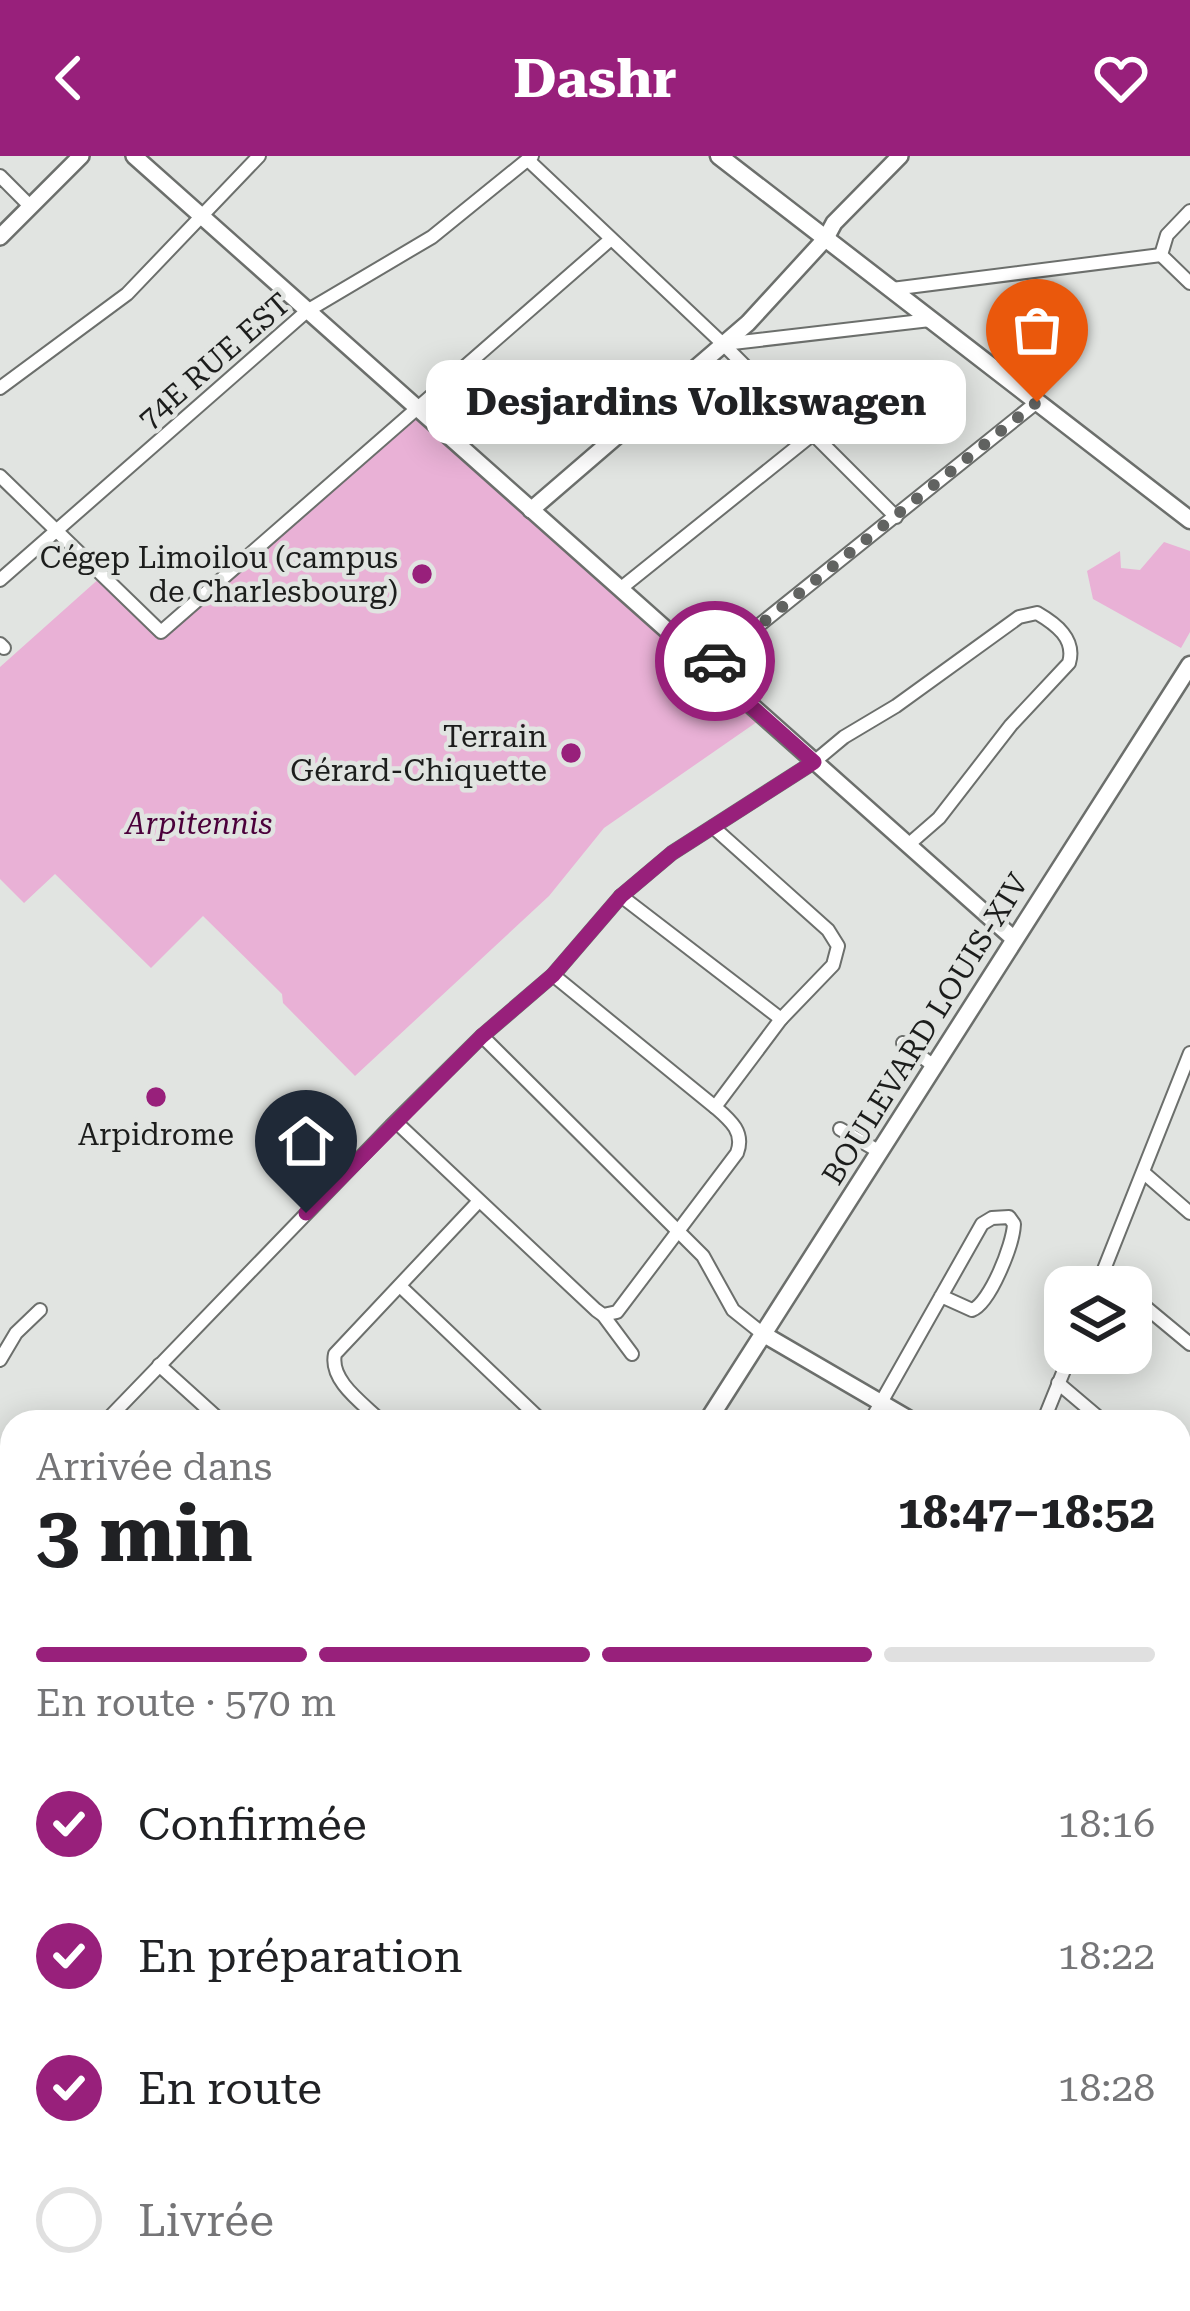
<!DOCTYPE html>
<html lang="fr">
<head>
<meta charset="utf-8">
<style>
	:root { --surface:#fff; --page:#f6f6f6; --text:#202124; --muted:#757577; --line:#e0e0e0; --accent:#98207b }
	body { margin:0; font-family:"Roboto Serif",serif; background:var(--page); color:var(--text); height:100vh; display:flex; flex-direction:column; font-size:45px; white-space:nowrap }
	* { box-sizing:border-box; margin:0 }
	p { font-size:39px; color:var(--muted) }
	.icon { flex:none; width:66px; height:66px; fill:none; stroke:currentColor; stroke-width:2; stroke-linecap:round; stroke-linejoin:round }
	.map { position:relative; flex:1; overflow:hidden }
	.side { position:absolute; left:0px; top:1254px; width:1191px; height:903px; display:flex; flex-direction:column; background:var(--surface); border-radius:36px 36px 0 0; box-shadow:0 6px 30px #0003 }
	.side>* { flex:none }
	.fabs { position:absolute; left:1044px; top:1110px; display:grid; gap:24px }
	.fabs a { display:grid; place-items:center; width:108px; height:108px; border-radius:24px; background:var(--surface); box-shadow:0 6px 30px #0003; font-size:60px }
	.pin { position:absolute; display:grid; place-items:center; width:102px; height:102px; color:#fff; margin:-123px -51px; border-radius:50% 50% 50% 0; rotate:-45deg; box-shadow:0 0 12px #0007 }
	.pin .icon { rotate:45deg }
	.courier { position:absolute; display:grid; place-items:center; width:120px; height:120px; margin:-60px; border:9px solid #98207b; border-radius:50%; background:#fff; color:#222; box-shadow:0 3px 15px #0007 }
	.bubble { position:absolute; height:84px; border-radius:24px; background:var(--surface); box-shadow:0 6px 30px #0003; font-size:39px; font-weight:700; line-height:84px; text-align:center }
	.headline em { font-style:normal; font-weight:700 }
	.headline div { display:flex; flex-direction:column-reverse }
	.headline { display:flex; align-items:center; justify-content:space-between; height:204px; padding:0 36px }
	h1 { font-size:78px; font-weight:700; line-height:90px }
	.bar { display:grid; grid-template-columns:repeat(4,1fr); gap:18px 12px; align-content:center; height:144px; padding:0 36px }
	.bar i { height:15px; border-radius:9px; background:var(--line) }
	.bar .active { background:var(--accent) }
	.bar p { grid-column:span 4 }
	ol { padding:0 36px; list-style:none }
	li { display:flex; align-items:center; gap:36px; height:132px }
	li p { margin-inline-start:auto }
	li .icon { padding:12px; border-radius:50%; background:var(--accent); color:#fff; stroke-width:4 }
	li:last-child { color:var(--muted) }
	li i { width:66px; height:66px; border:6px solid var(--line); border-radius:50% }
	header { display:flex; justify-content:space-between; align-items:center; height:156px; padding:0 36px; background:var(--accent); color:#fff; font-size:54px; font-weight:700 }
	.map>svg:first-child { display:block }
	.green { fill:#e9b1d6 }
	.lines { fill:none; stroke-linecap:round; stroke-linejoin:round }
	.stream { stroke:#82ce89; stroke-width:3 }
	.minor-casing { stroke:#6c6f6c; stroke-width:16 }
	.tertiary-casing { stroke:#6c6f6c; stroke-width:20 }
	.secondary-casing { stroke:#6c6f6c; stroke-width:21 }
	.minor { stroke:#fff; stroke-width:12 }
	.tertiary { stroke:#fff; stroke-width:15 }
	.secondary { stroke:#fff; stroke-width:16 }
	.done { stroke:#616361; stroke-width:12; stroke-dasharray:0 21.6 }
	.route { stroke:#98207b; stroke-width:15 }
	.poi-dot { fill:#98207b; stroke:#e1e4e1; stroke-width:4.5 }
	.labels { text-anchor:middle; dominant-baseline:central; stroke-width:9; stroke-linejoin:round; paint-order:stroke }
	.street-label { font-size:30px; fill:#1c1d1c; stroke:#e1e4e1 }
	.poi-label { font-size:30px; fill:#1c1d1c; stroke:#e1e4e1; text-anchor:end }
	.park-label { font-size:30px; font-style:italic; fill:#4b003b; stroke:#e1e4e1 }
</style>
</head>
<body>
<header><svg class="icon" aria-label="back" viewBox="0 0 24 24"><path d="M15 5l-7 7 7 7"/></svg>Dashr<svg class="icon" aria-label="heart" viewBox="0 0 24 24"><path d="M12 20l-8-8c-3-5 5-10 8-4 3-6 11-1 8 4z"/></svg></header>
<div class="map">
<svg width="1190" height="2155" viewBox="0 0 1190 2155">
	<rect width="100%" height="100%" fill="#e1e4e1"/>
	<!-- green -->
	<g class="green">
		<polygon points="417,253 764,561 604,672 549,740 355,920 283,847 282,838 203,760 151,812 55,718 24,747 0,723 0,511 102,420 160,476"/>
		<polygon points="1164,386 1190,395 1190,476 1181,492 1093,443 1087,415 1120,395 1121,412 1140,414"/>
	</g>
	<g class="lines">
		<!-- stream -->
		<polyline class="stream" points="0,2040 12,2046"/>
		<!-- minor casing -->
		<g class="minor-casing">
			<g id="minor">
				<polyline points="528,4 723,188 896,361"/>
				<polyline points="0,20 30,50"/>
				<polyline points="1190,55 1167,79 1161,99 1190,127"/>
				<polyline points="892,133 1161,99"/>
				<polyline points="724,188 930,164"/>
				<polyline points="0,232 127,138 259,0"/>
				<polyline points="0,320 161,476 611,83"/>
				<polyline points="0,424 307,155 432,81 532,0"/>
				<polyline points="620,433 813,278"/>
				<polyline points="0,488 4,492"/>
				<polyline points="707,511 1037,246"/>
				<polyline points="713,671 828,774 838,790 833,809 781,863 715,951"/>
				<polyline points="621,740 781,863"/>
				<polyline points="482,880 703,1100 733,1154 763,1178"/>
				<polyline points="903,887 934,910"/>
				<path d="M396,966L596,1154L603,1159L617,1156L737,997C745,976 730,964 715,951L553,819"/>
				<polyline points="840,973 880,996"/>
				<polyline points="1144,1017 1190,1057"/>
				<polyline points="1104,1116 1121,1131"/>
				<polyline points="400,1130 543,1266"/>
				<polyline points="1097,1131 1190,897"/>
				<polyline points="1131,1139 1190,1188"/>
				<polyline points="603,1159 632,1198"/>
				<polyline points="0,1204 16,1177 40,1154"/>
				<polyline points="159,1209 222,1266"/>
				<polyline points="1058,1227 1104,1266"/>
				<path d="M105,1266L391,970L482,880L553,819L621,740L672,697L814,606L844,581L896,550L1019,461L1037,457C1056,468 1076,483 1069,507L1011,569L939,662L908,689"/>
				<path d="M382,1266C364,1248 329,1225 335,1198L479,1045"/>
				<path d="M870,1266L982,1068L992,1062L1009,1061L1014,1068C1013,1089 990,1147 972,1154L941,1140"/>
				<polyline points="1043,1266 1071,1197"/>
				<polyline points="1179,1330 1190,1339"/>
				<polyline points="0,1515 12,1527"/>
				<polyline points="1179,1620 1190,1627"/>
				<polyline points="0,1674 12,1686"/>
				<polyline points="1186,1806 1190,1772"/>
				<polyline points="1179,1928 1182,1936 1179,1970"/>
				<polyline points="466,2145 477,2155"/>
				<polyline points="931,2145 942,2155"/>
				<polyline points="1085,2145 1095,2155"/>
				<polyline points="607,2155 613,2145"/>
				<polyline points="753,2155 762,2145"/>
				<polyline points="900,2155 909,2145"/>
			</g>
		</g>
		<!-- tertiary casing -->
		<g class="tertiary-casing">
			<g id="tertiary">
				<polyline points="134,0 1014,783"/>
				<polyline points="0,81 81,0"/>
				<polyline points="531,354 748,167 826,82 834,67 900,0"/>
				<polyline points="763,1178 914,1266"/>
				<polyline points="0,1369 12,1380"/>
				<polyline points="1179,1475 1190,1484"/>
				<polyline points="218,2145 241,2155"/>
			</g>
		</g>
		<!-- secondary casing -->
		<g class="secondary-casing">
			<g id="secondary">
				<polyline points="719,0 1190,364"/>
				<polyline points="707,1266 1190,509"/>
				<polyline points="197,2155 203,2145"/>
			</g>
		</g>
		<!-- minor -->
		<use href="#minor" class="minor"/>
		<!-- tertiary -->
		<use href="#tertiary" class="tertiary"/>
		<!-- secondary -->
		<use href="#secondary" class="secondary"/>
	</g>
	<g class="lines">
		<!-- done -->
		<polyline class="done" points="715,505 1037,246"/>
		<!-- route -->
		<polyline class="route" points="306,1057 482,880 553,819 621,740 672,697 814,606 707,511 715,505"/>
	</g>
	<!-- markers -->
	<g class="poi-dot">
		<circle cx="422" cy="418" r="12"/>
		<circle cx="571" cy="597" r="12"/>
		<circle cx="156" cy="941" r="12"/>
	</g>
	<g class="labels">
		<!-- street labels -->
		<g class="street-label">
			<text transform="translate(214 205) rotate(-41)">74E RUE EST</text>
			<text transform="translate(925 873) rotate(-58)">BOULEVARD LOUIS-XIV</text>
		</g>
		<!-- poi labels -->
		<g class="poi-label">
			<text x="398" y="401">Cégep Limoilou (campus<tspan x="398" dy="34">de Charlesbourg)</tspan></text>
			<text x="547" y="580">Terrain<tspan x="547" dy="34">Gérard-Chiquette</tspan></text>
			<text x="156" y="978" text-anchor="middle">Arpidrome</text>
		</g>
		<!-- park labels -->
		<g class="park-label">
			<text x="199" y="667">Arpitennis</text>
		</g>
	</g>
</svg>
<div class="fabs">
<a><svg class="icon" aria-label="layers" viewBox="0 0 24 24"><path d="M12 4l9 5-9 5-9-5zM3 14l9 5 9-5"/></svg></a>
</div>
<div class="pin" style="left:1037px;top:246px;background:#ea580c"><svg class="icon" aria-label="bag" viewBox="0 0 24 24"><path d="M5 8h14l-1 12H6zM9 8a3 3 0 0 1 6 0"/></svg></div>
<div class="pin" style="left:306px;top:1057px;background:#1f2937"><svg class="icon" aria-label="home" viewBox="0 0 24 24"><path d="M3 11l9-7 9 7M6 9v11h12V9"/></svg></div>
<div class="courier" style="left:715px;top:505px"><svg class="icon" aria-label="car" viewBox="0 0 24 24"><path d="M5 17H2v-5l4-1 3-4h7l3 4 3 1v5h-3M9 17h6M6 11h13"/><circle cx="7" cy="17" r="2"/><circle cx="17" cy="17" r="2"/></svg></div>
<div class="bubble" style="left:426px;top:204px;width:540px">Desjardins Volkswagen</div>
<section class="side">
<div class="headline"><div><h1>3 min</h1><p>Arrivée dans</p></div><em>18:47–18:52</em></div>
<div class="bar"><i class="active"></i><i class="active"></i><i class="active"></i><i></i><p>En route · 570 m</p></div>
<ol>
<li><svg class="icon" aria-label="check" viewBox="0 0 24 24"><path d="M5 12l5 5 9-10"/></svg>Confirmée<p>18:16</p></li>
<li><svg class="icon" aria-label="check" viewBox="0 0 24 24"><path d="M5 12l5 5 9-10"/></svg>En préparation<p>18:22</p></li>
<li><svg class="icon" aria-label="check" viewBox="0 0 24 24"><path d="M5 12l5 5 9-10"/></svg>En route<p>18:28</p></li>
<li><i></i>Livrée</li>
</ol>
</section>
</div>
</body>
</html>
